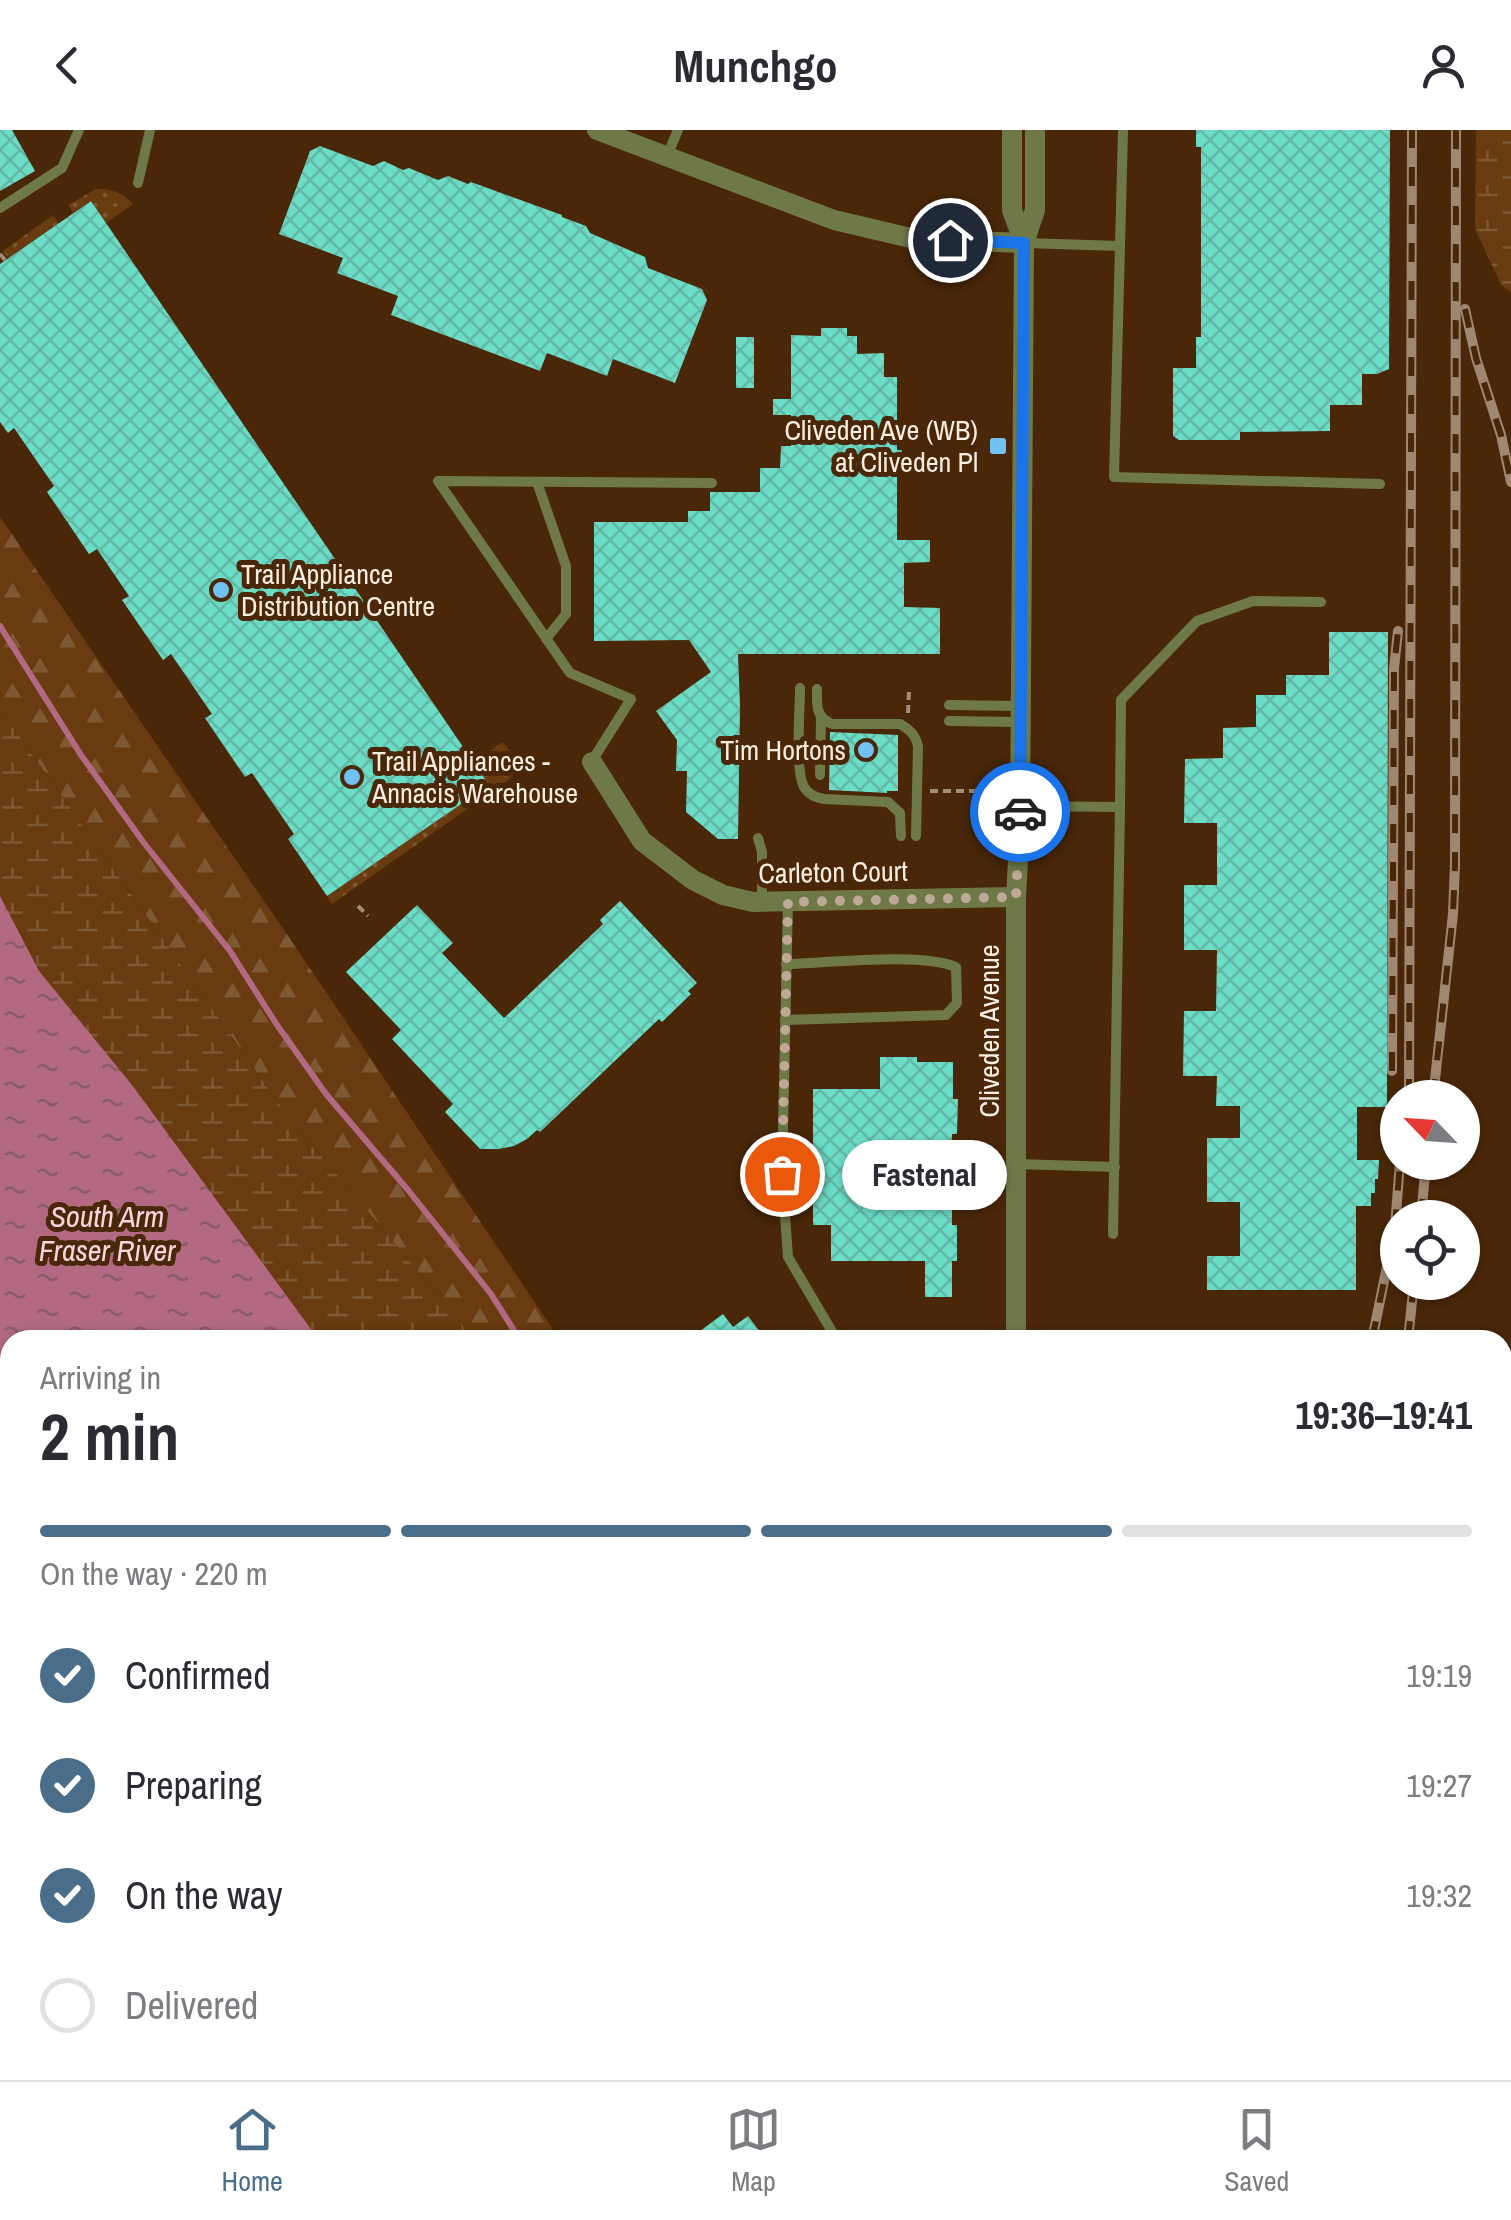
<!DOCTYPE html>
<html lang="en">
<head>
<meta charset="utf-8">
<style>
	:root { --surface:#fff; --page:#f7f7f7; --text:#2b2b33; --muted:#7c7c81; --line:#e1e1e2; --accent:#4a6e8a }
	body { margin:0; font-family:"Archivo Narrow",sans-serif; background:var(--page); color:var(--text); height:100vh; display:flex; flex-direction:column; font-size:38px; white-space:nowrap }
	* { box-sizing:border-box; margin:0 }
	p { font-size:32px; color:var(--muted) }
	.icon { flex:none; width:55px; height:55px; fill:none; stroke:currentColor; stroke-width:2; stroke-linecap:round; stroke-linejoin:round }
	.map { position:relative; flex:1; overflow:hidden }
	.sheet { position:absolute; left:0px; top:1200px; width:1512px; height:750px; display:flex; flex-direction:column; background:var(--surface); border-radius:30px 30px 0 0; box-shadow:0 2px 8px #0004 }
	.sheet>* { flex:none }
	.needle { width:65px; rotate:295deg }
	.fabs { position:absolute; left:1380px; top:950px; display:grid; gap:20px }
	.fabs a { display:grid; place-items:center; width:100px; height:100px; border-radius:50%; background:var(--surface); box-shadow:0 2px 8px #0004; font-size:50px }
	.pin { position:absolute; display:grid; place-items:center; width:85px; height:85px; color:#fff; margin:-42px; border:5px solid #fff; border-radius:50%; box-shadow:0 2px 10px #0007 }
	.courier { position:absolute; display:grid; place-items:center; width:100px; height:100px; margin:-50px; border:8px solid #1a73e8; border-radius:50%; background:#fff; color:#222; box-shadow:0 2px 12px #0007 }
	.bubble { position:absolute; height:70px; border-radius:35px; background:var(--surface); box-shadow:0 2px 8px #0004; font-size:32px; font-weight:700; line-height:70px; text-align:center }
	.summary em { font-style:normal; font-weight:700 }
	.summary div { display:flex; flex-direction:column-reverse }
	.summary { display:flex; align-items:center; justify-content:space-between; height:170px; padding:0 40px }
	h1 { font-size:65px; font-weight:700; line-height:75px }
	.bar { display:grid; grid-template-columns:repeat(4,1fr); gap:15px 10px; align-content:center; height:120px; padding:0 40px }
	.bar i { height:12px; border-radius:8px; background:var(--line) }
	.bar .current { background:var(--accent) }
	.bar p { grid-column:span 4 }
	ol { padding:0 40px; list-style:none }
	li { display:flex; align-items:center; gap:30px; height:110px }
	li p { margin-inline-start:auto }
	li .icon { padding:10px; border-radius:50%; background:var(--accent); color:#fff; stroke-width:4 }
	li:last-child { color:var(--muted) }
	li i { width:55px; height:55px; border:5px solid var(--line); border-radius:50% }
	header { display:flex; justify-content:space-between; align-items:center; height:130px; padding:0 40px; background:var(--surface); font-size:45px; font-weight:700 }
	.menu { display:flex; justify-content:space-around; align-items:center; height:140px; border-top:2px solid var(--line); background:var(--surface); font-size:28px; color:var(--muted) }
	.menu a { display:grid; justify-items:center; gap:5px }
	.menu .current { color:var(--accent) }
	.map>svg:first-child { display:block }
	.green { fill:url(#green-dots) }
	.forest { fill:url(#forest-firs) }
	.wetland { fill:url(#wetland-marsh) }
	.water { fill:url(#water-ripples) }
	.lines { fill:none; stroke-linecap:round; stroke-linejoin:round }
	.stream { stroke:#b36982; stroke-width:6 }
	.building { fill:url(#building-cross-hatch) }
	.path { stroke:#a48c77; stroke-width:4; stroke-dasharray:8 5; stroke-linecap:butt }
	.service { stroke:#6f7948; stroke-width:10 }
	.minor { stroke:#6f7948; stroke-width:20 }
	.tertiary { stroke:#6f7948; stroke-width:20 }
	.rail-casing { stroke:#9f8771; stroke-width:10 }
	.rail { stroke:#492708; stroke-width:6; stroke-dasharray:19; stroke-linecap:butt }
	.done { stroke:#bea896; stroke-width:10; stroke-dasharray:0 18 }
	.route { stroke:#1a73e8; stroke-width:12 }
	.poi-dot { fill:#71c1f5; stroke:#492708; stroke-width:4 }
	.labels { text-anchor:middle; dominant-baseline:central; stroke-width:10; stroke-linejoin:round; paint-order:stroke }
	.poi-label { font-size:28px; fill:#fdeee3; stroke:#492708; text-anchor:end }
	.street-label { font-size:28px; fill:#fdeee3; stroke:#492708 }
	.water-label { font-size:30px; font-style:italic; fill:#ffd3e0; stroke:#492708 }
</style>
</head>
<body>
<header><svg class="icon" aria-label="back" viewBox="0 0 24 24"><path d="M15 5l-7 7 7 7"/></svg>Munchgo<svg class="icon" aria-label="person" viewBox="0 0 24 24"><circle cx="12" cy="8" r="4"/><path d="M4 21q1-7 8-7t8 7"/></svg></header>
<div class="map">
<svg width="1511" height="1950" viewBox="0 0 1511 1950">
	<defs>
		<pattern id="green-dots" width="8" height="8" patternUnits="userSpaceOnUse" patternTransform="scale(2.5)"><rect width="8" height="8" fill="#683b10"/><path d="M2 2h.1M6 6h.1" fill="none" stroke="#7e5833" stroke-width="1.8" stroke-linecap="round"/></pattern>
		<pattern id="forest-firs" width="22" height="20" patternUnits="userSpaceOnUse" patternTransform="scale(2.5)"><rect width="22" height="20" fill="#683b10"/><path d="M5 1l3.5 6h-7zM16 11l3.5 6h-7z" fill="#7e5833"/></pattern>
		<pattern id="wetland-marsh" width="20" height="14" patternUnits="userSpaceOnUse" patternTransform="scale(2.5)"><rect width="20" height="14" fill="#683b10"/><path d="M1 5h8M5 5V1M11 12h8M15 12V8" fill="none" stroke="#7e5833"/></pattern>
		<pattern id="water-ripples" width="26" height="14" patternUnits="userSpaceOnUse" patternTransform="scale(2.5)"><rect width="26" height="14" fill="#b36982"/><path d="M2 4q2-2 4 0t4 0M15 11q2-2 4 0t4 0" fill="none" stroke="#8a5b69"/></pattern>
		<pattern id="building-cross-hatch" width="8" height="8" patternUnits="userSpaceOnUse" patternTransform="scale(2.5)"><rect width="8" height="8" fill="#6bddc7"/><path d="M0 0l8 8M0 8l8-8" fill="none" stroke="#63b8a6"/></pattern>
	</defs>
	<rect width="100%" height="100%" fill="#492708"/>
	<!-- green -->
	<g class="green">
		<path d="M96,59C111,58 123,63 133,74L106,93L91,71L73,83L68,75Z"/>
		<polygon points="53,85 59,93 8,128 3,121"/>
		<path d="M503,612C514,627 523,636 507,651L332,774L327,766L489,655L473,632Z"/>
	</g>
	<!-- forest -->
	<g class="forest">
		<polygon points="0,387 297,819 560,1210 475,1210 285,982 0,579"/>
		<polygon points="908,1940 1046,1940 1051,1950 911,1950"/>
	</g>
	<!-- wetland -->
	<g class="wetland">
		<polygon points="1476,0 1511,0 1511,162 1501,155 1475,99"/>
		<polygon points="0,579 285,982 475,1210 285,1210 0,863"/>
	</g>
	<!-- water -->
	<g class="water">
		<polygon points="0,766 39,841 132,955 319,1210 10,1210 10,1634 0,1604"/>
		<polygon points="113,1940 908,1940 911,1950 116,1950"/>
	</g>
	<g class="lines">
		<!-- stream -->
		<g class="stream">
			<polyline points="0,496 81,625 144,713 230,821 277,895 326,964 408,1060 491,1164 520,1210"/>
			<polyline points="967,1940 969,1950"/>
		</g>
	</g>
	<!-- building -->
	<g class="building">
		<polygon points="0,0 12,0 35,41 0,61"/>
		<polygon points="1196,0 1390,0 1389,239 1377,244 1362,244 1362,275 1330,275 1330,301 1240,302 1240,310 1179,310 1173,306 1173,238 1196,238 1196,207 1201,207 1201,17 1196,17"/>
		<polygon points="320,16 373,36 384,31 403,40 409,38 438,50 448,46 468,54 471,52 562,85 562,87 586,96 590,103 645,127 648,138 702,159 707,170 675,253 613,229 607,246 547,223 540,241 391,185 398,166 337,143 343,128 279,104 310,21"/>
		<polygon points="91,71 489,655 327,766 288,709 294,704 252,643 245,647 205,588 212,584 171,524 163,530 122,470 129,466 97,419 89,424 47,362 54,356 14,298 8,303 0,292 0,134"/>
		<polygon points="821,198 847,198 847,206 857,206 857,224 884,223 884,247 897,247 897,320 902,320 901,340 897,340 897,410 930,410 930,432 904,433 904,477 940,478 940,524 738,524 740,576 738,709 718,709 686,682 687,641 676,641 677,610 656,581 711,542 689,510 594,511 594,392 688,392 688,381 710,381 710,362 760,362 760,338 780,338 781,316 791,316 791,285 773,285 773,269 791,269 791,205 821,206"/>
		<rect x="736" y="207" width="18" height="51"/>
		<polygon points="1329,502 1388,502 1387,977 1357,977 1357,1030 1379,1030 1378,1049 1375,1049 1375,1063 1371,1063 1371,1076 1356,1076 1356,1160 1207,1160 1207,1126 1240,1126 1240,1072 1207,1072 1207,1008 1240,1008 1240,976 1216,976 1217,946 1183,946 1184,881 1216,881 1217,820 1184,820 1184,755 1217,755 1217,693 1184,693 1185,629 1223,628 1223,598 1256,597 1256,565 1286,565 1286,545 1329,545"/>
		<polygon points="830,602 898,605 898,661 887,661 887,663 829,660"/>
		<polygon points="620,771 697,853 688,861 691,864 662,892 659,889 540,1002 537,1000 527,1009 514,1016 499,1019 480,1019 445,982 453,974 392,909 401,900 346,842 417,775 453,813 442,823 504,888 603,794 600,790"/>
		<polygon points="880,927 917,927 917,932 953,932 953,969 958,969 957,1004 952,1004 952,1095 957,1095 957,1131 952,1131 952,1167 925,1167 925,1131 831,1131 831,1095 813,1095 813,959 880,959"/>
		<polygon points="723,1184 733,1197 748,1186 766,1210 688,1210"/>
	</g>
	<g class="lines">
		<!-- path -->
		<g class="path">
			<polyline points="0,124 5,130"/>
			<polyline points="908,583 909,561"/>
			<polyline points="930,661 1001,661"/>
			<polyline points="358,776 368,786"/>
			<polyline points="0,1852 10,1884"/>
		</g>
		<!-- service -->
		<g class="service">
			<polyline points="1123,0 1114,347 1380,354"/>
			<polyline points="667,26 678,0"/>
			<polyline points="138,53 150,0"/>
			<polyline points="0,78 62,38 79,0"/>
			<polyline points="1025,113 1120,116"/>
			<polyline points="537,352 566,436 566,484 546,509"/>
			<path d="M800,558C800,579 795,642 804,657C809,665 815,667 824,669L888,672L900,683L901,706"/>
			<path d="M817,559C817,575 815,587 832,594H900C910,600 915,604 918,616L916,706"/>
			<polyline points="949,575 1020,576"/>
			<polyline points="949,591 1021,592"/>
			<polyline points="592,631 631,569 570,543 438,351 712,353"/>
			<polyline points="820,645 821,588"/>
			<polyline points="1021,676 1120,677 1113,1104"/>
			<polyline points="1120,677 1121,570 1197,491 1253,471 1321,472"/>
			<polyline points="758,708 762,722 762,771"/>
			<polyline points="788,771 782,1044 788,1127 837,1210"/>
			<path d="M785,890L946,885L957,873L956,837C922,822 827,833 786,834"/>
			<polyline points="1016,1034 1115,1037"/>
			<polyline points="1502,1659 1511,1657"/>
			<polyline points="1469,1940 1472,1950"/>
		</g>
		<!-- minor -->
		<g class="minor">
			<polyline points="597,0 834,90 915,109 1024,113"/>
			<polyline points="592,632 642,711 693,750 723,765 753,772 1016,767"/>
			<polyline points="0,1795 10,1817"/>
			<polyline points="51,1940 53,1950"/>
			<polyline points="19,1950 29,1940"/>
		</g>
		<!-- tertiary -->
		<g class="tertiary">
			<polyline points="1012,0 1012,80 1024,113"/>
			<polyline points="1016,1210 1016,767 1020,695 1024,113 1035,80 1035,0"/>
			<polyline points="1064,1940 1069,1950"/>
		</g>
		<!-- rail casing -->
		<g class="rail-casing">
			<g id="rail">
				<polyline points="1465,179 1476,228 1501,305 1511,352"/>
				<polyline points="1392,941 1394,538 1398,501"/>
				<polyline points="1409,968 1412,0"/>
				<polyline points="1433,968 1453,784 1455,735 1456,0"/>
				<polyline points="1421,1088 1426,1032"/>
				<polyline points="1372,1210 1395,1097 1400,1032"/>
				<polyline points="1408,1210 1414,1152"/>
			</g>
		</g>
		<!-- rail -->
		<use href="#rail" class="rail"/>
	</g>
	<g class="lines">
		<!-- done -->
		<polyline class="done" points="782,1044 788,772 1016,767 1020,682"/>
		<!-- route -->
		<polyline class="route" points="950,110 1024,113 1020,682"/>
	</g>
	<!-- markers -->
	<g class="poi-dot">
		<rect x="988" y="306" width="20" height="20" rx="5"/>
		<circle cx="221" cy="460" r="10"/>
		<circle cx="866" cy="620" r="10"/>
		<circle cx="352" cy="647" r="10"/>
	</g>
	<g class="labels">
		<!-- poi labels -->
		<g class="poi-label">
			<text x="978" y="300">Cliveden Ave (WB)<tspan x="978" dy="32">at Cliveden Pl</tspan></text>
			<text x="241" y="444" text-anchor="start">Trail Appliance<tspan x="241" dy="32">Distribution Centre</tspan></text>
			<text x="846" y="620">Tim Hortons</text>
			<text x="372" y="631" text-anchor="start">Trail Appliances -<tspan x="372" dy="32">Annacis Warehouse</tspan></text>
		</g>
		<!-- street labels -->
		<g class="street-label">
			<text transform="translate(833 742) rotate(-1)">Carleton Court</text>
			<text transform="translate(989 901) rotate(-90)">Cliveden Avenue</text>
		</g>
		<!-- water labels -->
		<g class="water-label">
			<text x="107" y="1086">South Arm<tspan x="107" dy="34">Fraser River</tspan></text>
		</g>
	</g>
</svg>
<div class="fabs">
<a><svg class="needle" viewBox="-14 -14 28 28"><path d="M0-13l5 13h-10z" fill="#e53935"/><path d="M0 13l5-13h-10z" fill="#7c7c81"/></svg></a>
<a><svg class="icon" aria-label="locate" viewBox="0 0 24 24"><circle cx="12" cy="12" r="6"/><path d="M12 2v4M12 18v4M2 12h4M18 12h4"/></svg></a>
</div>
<div class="pin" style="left:782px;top:1044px;background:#ea580c"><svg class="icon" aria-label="bag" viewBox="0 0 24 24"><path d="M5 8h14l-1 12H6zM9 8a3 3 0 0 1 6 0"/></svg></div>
<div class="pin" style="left:950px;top:110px;background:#1f2937"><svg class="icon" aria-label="home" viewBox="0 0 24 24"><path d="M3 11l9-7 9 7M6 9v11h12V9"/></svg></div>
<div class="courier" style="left:1020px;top:682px"><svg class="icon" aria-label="car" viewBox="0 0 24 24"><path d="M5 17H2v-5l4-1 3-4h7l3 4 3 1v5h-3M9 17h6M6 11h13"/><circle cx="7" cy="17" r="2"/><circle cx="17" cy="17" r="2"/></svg></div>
<div class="bubble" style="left:842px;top:1010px;width:165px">Fastenal</div>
<section class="sheet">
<div class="summary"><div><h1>2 min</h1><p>Arriving in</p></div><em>19:36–19:41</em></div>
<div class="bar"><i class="current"></i><i class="current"></i><i class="current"></i><i></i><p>On the way · 220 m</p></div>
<ol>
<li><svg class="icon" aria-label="check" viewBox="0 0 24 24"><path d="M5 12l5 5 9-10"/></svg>Confirmed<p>19:19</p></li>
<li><svg class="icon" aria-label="check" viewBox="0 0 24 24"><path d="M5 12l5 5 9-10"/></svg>Preparing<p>19:27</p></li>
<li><svg class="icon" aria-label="check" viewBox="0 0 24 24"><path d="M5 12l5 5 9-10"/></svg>On the way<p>19:32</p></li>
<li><i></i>Delivered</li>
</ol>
</section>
</div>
<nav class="menu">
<a class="current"><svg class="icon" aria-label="home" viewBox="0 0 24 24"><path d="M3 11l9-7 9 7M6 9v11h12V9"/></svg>Home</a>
<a><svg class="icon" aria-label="map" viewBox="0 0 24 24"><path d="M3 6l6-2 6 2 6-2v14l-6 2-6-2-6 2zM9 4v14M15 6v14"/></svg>Map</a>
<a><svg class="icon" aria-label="saved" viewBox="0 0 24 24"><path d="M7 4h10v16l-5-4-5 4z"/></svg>Saved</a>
</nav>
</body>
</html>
